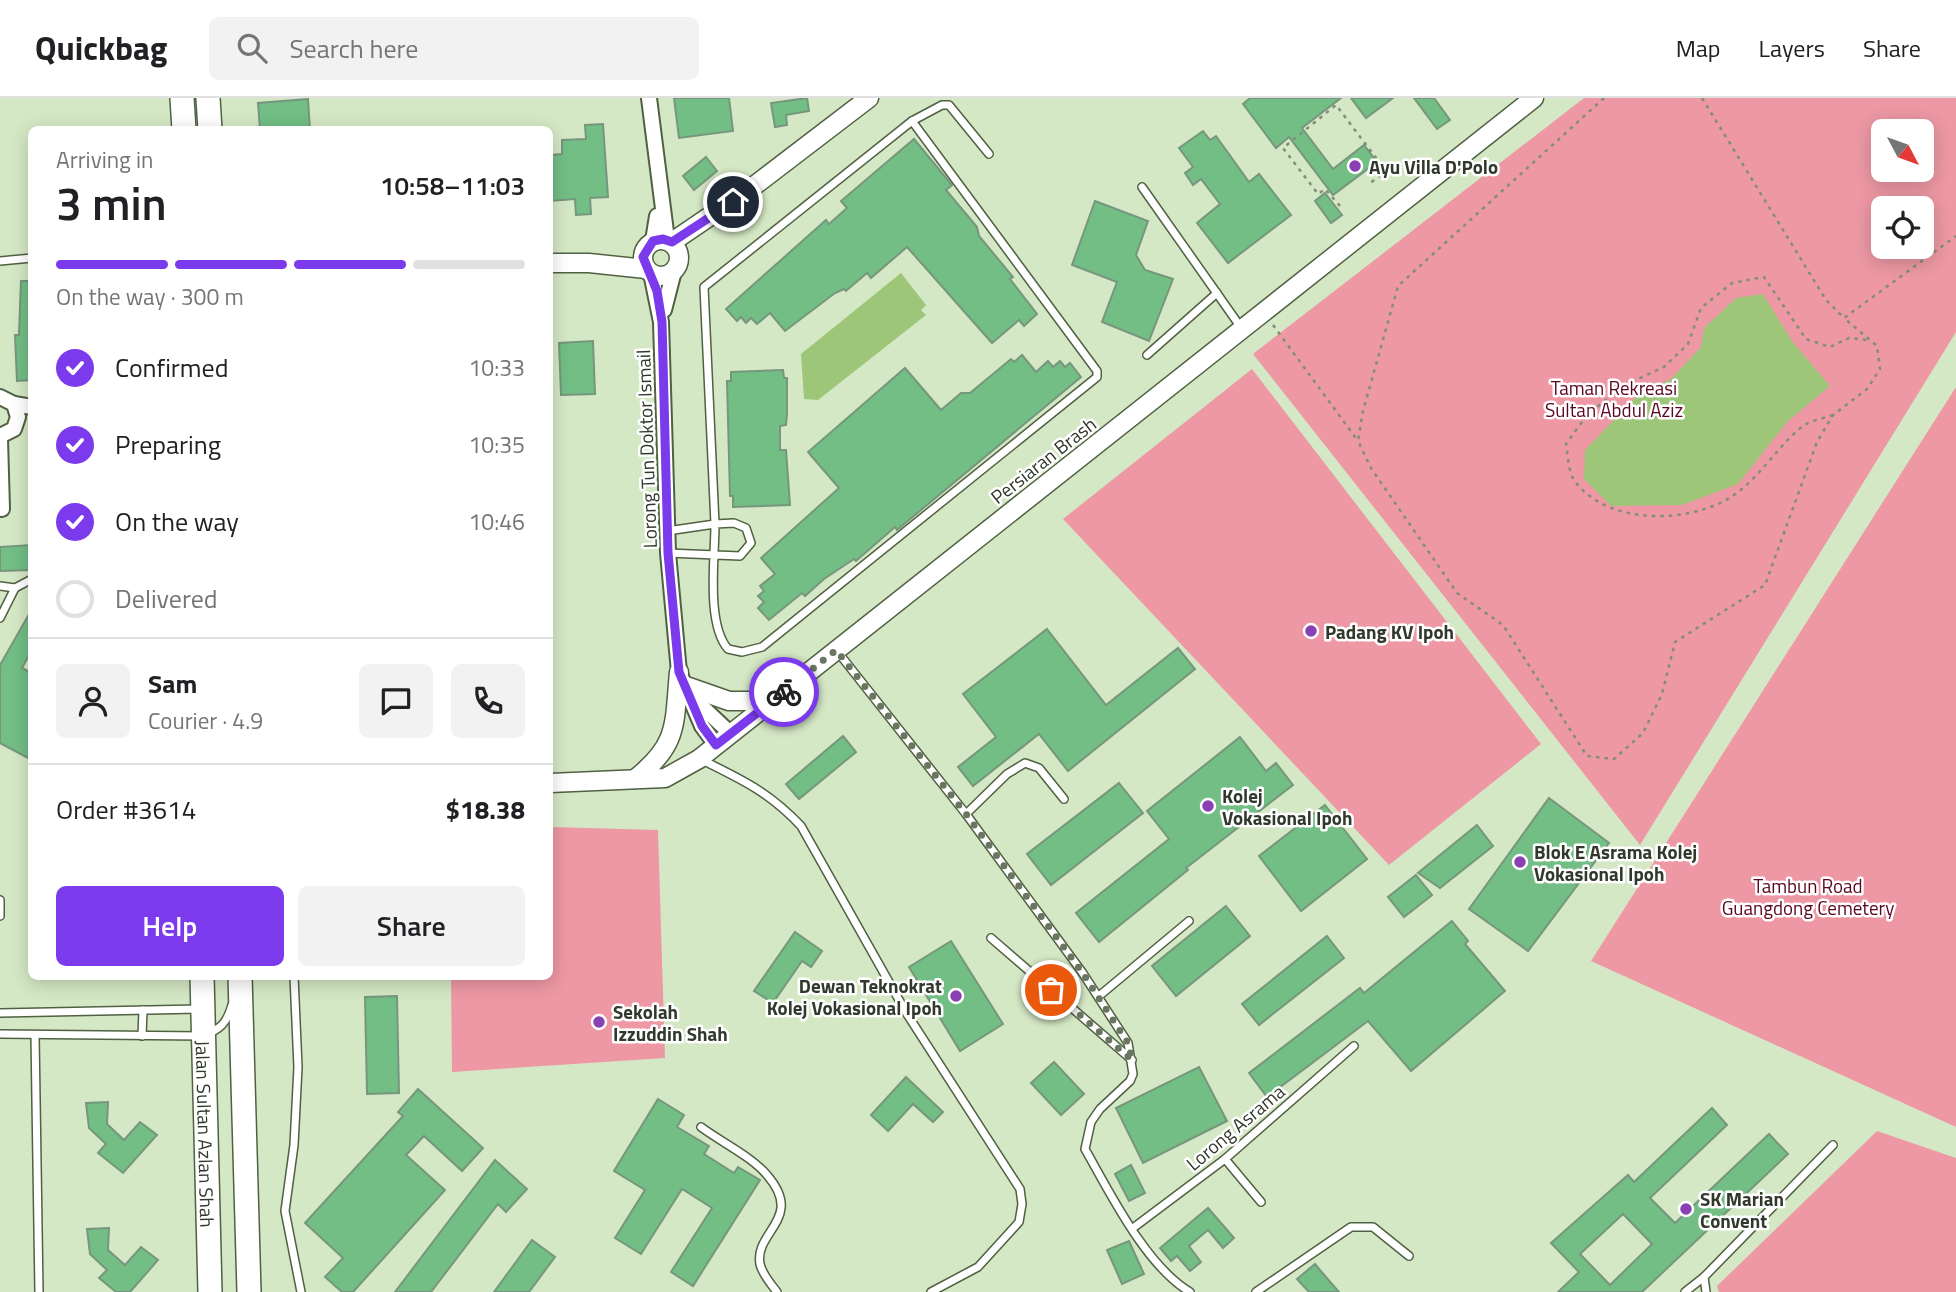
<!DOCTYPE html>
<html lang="en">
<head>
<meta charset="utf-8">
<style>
	:root { --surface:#fff; --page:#f2f2f2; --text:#202124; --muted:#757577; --line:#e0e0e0; --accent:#7c3aed }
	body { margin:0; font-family:"Titillium Web",sans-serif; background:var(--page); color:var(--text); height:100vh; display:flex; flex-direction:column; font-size:26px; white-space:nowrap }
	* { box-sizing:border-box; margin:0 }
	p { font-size:23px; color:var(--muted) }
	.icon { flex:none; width:38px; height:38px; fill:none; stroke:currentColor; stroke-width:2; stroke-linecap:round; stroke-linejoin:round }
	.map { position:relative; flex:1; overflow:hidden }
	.sheet { position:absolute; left:28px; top:28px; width:525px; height:854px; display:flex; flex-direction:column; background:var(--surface); border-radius:10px; box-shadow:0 4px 18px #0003 }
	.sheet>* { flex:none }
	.needle { width:46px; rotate:131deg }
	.buttons { position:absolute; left:1871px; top:21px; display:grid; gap:14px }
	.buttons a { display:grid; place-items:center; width:63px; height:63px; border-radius:10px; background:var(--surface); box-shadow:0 4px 18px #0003; font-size:35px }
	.pin { position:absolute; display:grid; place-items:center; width:60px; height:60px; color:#fff; margin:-30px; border:4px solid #fff; border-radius:50%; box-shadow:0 2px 7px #0007 }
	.courier { position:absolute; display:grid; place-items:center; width:70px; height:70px; margin:-35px; border:5px solid #7c3aed; border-radius:50%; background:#fff; color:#222; box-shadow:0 2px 9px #0007 }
	.summary em { font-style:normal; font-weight:600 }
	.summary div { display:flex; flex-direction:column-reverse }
	.summary { display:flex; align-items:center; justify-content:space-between; height:119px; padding:0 28px }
	h1 { font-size:46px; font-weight:600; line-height:52px }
	.bar { display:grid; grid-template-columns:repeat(4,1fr); gap:10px 7px; align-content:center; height:84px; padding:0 28px }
	.bar i { height:9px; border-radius:5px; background:var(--line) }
	.bar .active { background:var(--accent) }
	.bar p { grid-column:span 4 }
	.line { display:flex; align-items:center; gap:18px; padding:0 28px; border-top:2px solid var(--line) }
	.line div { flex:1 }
	.round { display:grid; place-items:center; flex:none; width:74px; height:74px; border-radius:10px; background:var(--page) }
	ol { padding:0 28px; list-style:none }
	li { display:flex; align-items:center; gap:21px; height:77px }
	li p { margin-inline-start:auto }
	li .icon { padding:7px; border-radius:50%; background:var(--accent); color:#fff; stroke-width:4 }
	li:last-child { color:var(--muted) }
	li i { width:38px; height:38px; border:4px solid var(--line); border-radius:50% }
	.button { display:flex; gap:14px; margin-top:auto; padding:14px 28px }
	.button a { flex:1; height:80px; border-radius:10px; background:var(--accent); color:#fff; font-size:28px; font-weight:600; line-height:80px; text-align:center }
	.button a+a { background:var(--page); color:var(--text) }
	header { display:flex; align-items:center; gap:42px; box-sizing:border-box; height:98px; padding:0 35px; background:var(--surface); border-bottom:2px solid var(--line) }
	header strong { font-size:33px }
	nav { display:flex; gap:38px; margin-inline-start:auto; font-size:24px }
	.search { width:490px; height:63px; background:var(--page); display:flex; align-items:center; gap:18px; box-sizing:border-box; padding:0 24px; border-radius:10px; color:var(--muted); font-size:26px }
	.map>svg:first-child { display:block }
	.green { fill:#ed98a4; fill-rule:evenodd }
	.water { fill:#9ec679 }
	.building { fill:#72be85; stroke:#76967d; stroke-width:2; fill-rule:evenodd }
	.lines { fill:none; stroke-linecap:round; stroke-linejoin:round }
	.service-casing { stroke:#506042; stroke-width:10 }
	.minor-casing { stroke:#506042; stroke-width:18 }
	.tertiary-casing { stroke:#506042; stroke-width:21 }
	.primary-casing { stroke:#506042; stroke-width:26 }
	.path { stroke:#828e77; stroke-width:2.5; stroke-dasharray:3.5 5; stroke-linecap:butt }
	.service { stroke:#fff; stroke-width:7 }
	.minor { stroke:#fff; stroke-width:14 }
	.tertiary { stroke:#fff; stroke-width:18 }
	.primary { stroke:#fff; stroke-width:23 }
	.done { stroke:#6b7662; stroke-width:7; stroke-dasharray:0 12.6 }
	.route { stroke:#7c3aed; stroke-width:9 }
	.poi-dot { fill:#8940b3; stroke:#fff; stroke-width:2.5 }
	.labels { text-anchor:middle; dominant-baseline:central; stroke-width:5; stroke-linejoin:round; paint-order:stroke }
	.poi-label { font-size:19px; font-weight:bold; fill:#32392c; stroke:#fff; text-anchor:start }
	.park-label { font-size:19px; fill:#5a0620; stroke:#fff }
	.street-label { font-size:19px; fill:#32392c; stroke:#fff }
</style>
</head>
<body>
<header>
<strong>Quickbag</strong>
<div class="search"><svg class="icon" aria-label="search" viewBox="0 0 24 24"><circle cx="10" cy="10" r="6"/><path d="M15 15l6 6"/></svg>Search here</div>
<nav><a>Map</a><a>Layers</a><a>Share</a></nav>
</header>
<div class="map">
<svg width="1956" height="1194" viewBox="0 0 1956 1194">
	<rect width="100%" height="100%" fill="#d5e8c5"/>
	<!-- green -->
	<g class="green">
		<path d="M1584,0H1956V234L1640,747L1253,256ZM1883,33H1922V72H1883ZM1883,110H1922V149H1883Z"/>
		<polygon points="1252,271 1541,646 1389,767 1063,421"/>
		<polygon points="1956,289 1956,1029 1591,863"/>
		<polygon points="550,729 658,732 665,960 452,974 451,879 550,878"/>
		<polygon points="1877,1033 1956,1060 1956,1194 1719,1194 1717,1188"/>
	</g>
	<!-- water -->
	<g class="water">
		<polygon points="901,175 926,207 921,212 926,217 818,302 804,301 801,256"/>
		<polygon points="1763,196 1792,243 1830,288 1788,323 1738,386 1682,407 1611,408 1584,381 1585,352 1637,298 1671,281 1701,249 1704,230 1736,200"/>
	</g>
	<!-- building -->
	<g class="building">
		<polygon points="674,0 729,0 733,33 679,40"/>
		<polygon points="807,0 809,13 786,17 787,27 775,29 771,5"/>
		<polygon points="1250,0 1341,0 1302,30 1333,71 1364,47 1377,64 1333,97 1289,39 1276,50 1243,6"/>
		<polygon points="1351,0 1393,0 1366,20"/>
		<polygon points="1414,0 1434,0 1450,22 1437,31"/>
		<polygon points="308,1 310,32 260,32 258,5"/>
		<polygon points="603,26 608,99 590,100 591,116 576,117 575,101 550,103 550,57 562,56 562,42 586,41 585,27"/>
		<polygon points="1203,33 1210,42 1216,38 1249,84 1259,76 1291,117 1228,165 1197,125 1220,106 1201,81 1193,87 1185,75 1193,69 1179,50"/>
		<polygon points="914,41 952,87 946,92 977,129 979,138 1013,179 1010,181 1037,216 1024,228 1019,222 992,245 907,149 871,180 867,175 846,193 844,191 835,195 785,233 770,215 757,226 751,220 746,225 741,219 737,223 726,211 826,122 829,126 847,110 841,103"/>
		<polygon points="706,59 717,73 694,92 683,78"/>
		<polygon points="1325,95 1342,117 1331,125 1315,103"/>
		<polygon points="1095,103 1148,123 1136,157 1145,172 1173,181 1149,243 1102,224 1117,184 1072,167"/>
		<polygon points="21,183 32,183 32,282 17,283 15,237 19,237"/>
		<polygon points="593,243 595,296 561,297 559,245"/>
		<polygon points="1022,257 1036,274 1048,263 1053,269 1060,263 1065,269 1070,265 1081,279 897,432 895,429 856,463 854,461 824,481 805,498 802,495 769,522 758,510 764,504 758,498 764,493 760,488 775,476 761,460 839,390 808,354 905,270 941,312 961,295 970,295 1011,261 1014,264"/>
		<polygon points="783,272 784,280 787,280 787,316 786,327 780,328 780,352 786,352 790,407 733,409 733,398 730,398 727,283 731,283 731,274"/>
		<polygon points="32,447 32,472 0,473 0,449"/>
		<polygon points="32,511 32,552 22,570 32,575 32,662 0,645 0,567"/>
		<polygon points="1047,531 1106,607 1178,550 1195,571 1068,673 1039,636 973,688 958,669 996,639 963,596"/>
		<polygon points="843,638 856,654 799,701 786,686"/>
		<polygon points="1240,639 1266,673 1276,665 1293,687 1186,770 1188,772 1099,844 1076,815 1169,741 1147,713"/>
		<polygon points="1119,685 1143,715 1051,787 1027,756"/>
		<polygon points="1549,700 1609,745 1528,853 1469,811"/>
		<polygon points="1325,707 1367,761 1301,813 1259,758"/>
		<polygon points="1477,727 1493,748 1440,790 1418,775"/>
		<polygon points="1416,777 1432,797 1404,819 1388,799"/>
		<polygon points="1226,808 1250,838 1176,898 1152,868"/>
		<polygon points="1452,823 1468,843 1465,846 1505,893 1411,973 1368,923 1267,999 1249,975 1360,890 1364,895"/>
		<polygon points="795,834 822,853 811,869 802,863 773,905 754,893"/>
		<polygon points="1327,838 1344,860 1259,927 1242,906"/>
		<polygon points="951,843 1003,926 960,953 909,869"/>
		<polygon points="397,898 399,995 367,996 365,899"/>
		<polygon points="1054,964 1084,996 1061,1017 1031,985"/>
		<polygon points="1199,969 1227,1023 1143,1065 1116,1010"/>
		<polygon points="906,979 943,1014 933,1024 913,1006 888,1033 871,1017"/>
		<polygon points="418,991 483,1050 462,1073 424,1038 406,1057 445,1092 353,1194 342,1194 325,1179 343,1160 305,1125 403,1018 398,1014"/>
		<polygon points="658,1001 684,1017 677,1029 709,1048 704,1056 734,1075 738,1069 760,1082 693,1188 671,1174 712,1110 682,1091 641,1156 615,1140 645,1092 614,1073"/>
		<polygon points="108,1004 107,1026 124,1042 140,1024 157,1037 123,1075 98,1055 106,1046 89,1030 86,1005"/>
		<path d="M1712,1010L1727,1027L1650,1100L1675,1125L1769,1036L1788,1056L1642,1194H1558L1579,1174L1551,1145L1628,1077L1634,1084ZM1623,1116L1652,1146L1610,1187L1580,1156Z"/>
		<polygon points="495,1062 527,1091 506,1114 498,1106 431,1194 395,1194"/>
		<polygon points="1131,1067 1145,1095 1129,1103 1115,1076"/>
		<polygon points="1208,1110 1234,1140 1223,1150 1208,1132 1189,1148 1201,1164 1190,1173 1177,1158 1171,1163 1160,1150"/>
		<polygon points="109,1130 108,1152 125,1167 141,1149 158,1162 130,1194 116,1194 99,1180 107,1172 90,1156 87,1131"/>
		<polygon points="532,1142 555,1159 529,1194 494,1194"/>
		<polygon points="1129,1143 1144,1176 1122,1186 1107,1152"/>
		<polygon points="1315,1166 1325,1178 1339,1194 1309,1194 1297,1181"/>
	</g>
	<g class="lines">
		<!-- service casing -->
		<g class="service-casing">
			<g id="service">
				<polyline points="912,23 942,7 949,7 989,56"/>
				<polyline points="1142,89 1242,231"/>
				<polyline points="0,163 32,160"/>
				<polyline points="1147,257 1217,195"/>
				<path d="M667,433L715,426L704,189L912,23L1097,273V279L762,549L742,554L728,551C706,526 715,460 715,426L734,425L746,430L751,445L740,458L668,455"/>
				<polyline points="0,488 15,490"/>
				<polyline points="0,520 15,490 32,481"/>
				<path d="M837,553L966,716L1082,874L1128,945L1133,976L1130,983L1100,1011L1091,1024L1085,1051C1110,1095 1146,1168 1190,1194"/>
				<path d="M700,661C741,681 769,694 801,728L907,916L1020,1091L1022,1106L1019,1124L978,1169L931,1194"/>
				<polyline points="966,716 1007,676 1025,665 1039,670 1064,701"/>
				<polyline points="0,802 0,818"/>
				<polyline points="991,840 1132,962"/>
				<polyline points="294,878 298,969 294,1047 285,1113 301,1194"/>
				<polyline points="1099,898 1189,823"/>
				<polyline points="0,915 199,911"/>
				<path d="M0,936L202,938C220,932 227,925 232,907"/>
				<polyline points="35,937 39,1194"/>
				<polyline points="142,938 143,912"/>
				<path d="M701,1029C721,1044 751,1058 767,1077C805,1121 754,1133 760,1166C762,1176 771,1186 777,1194"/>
				<polyline points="1225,1061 1261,1104"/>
				<polyline points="1133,1130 1225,1061 1354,948"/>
				<polyline points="1256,1194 1351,1129 1373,1129 1409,1158"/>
				<polyline points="1685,1194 1704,1179"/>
				<polyline points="1706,1194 1704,1179 1833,1047"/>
			</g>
		</g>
		<!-- minor casing -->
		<g class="minor-casing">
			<g id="minor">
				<polyline points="649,0 667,142"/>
				<polyline points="653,143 657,118"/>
				<polyline points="651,175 661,224 668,455 679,574 702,628 716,647"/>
				<polyline points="664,212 674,173"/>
				<polyline points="0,299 14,306 18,319 14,331 0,338"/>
				<polyline points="14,306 32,309"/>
				<polyline points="0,341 2,411"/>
				<polyline points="693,600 731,636"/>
			</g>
		</g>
		<!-- tertiary casing -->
		<g class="tertiary-casing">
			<g id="tertiary">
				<circle cx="661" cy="160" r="18"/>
				<polyline points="672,144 750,91 869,0"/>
				<polyline points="550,165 589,165 646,171"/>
				<polyline points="686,588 729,603 772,603"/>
				<path d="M635,681C679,646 674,627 679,574"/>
				<polyline points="550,685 665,680 699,661 1534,0"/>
			</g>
		</g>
		<!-- primary casing -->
		<g class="primary-casing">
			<g id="primary">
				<polyline points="182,0 184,32"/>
				<polyline points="208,0 210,32"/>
				<path id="s1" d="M202,878L210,1194"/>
				<polyline points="240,878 249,1194"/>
			</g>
		</g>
		<!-- path -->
		<g class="path">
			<polyline points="1604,0 1398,188 1363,313 1358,343 1371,370 1457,495 1503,527 1587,658 1614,661 1643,635 1662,596 1675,544 1765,487 1817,344 1833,317 1867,291 1880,271 1877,248 1844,220 1956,138"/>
			<polyline points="1702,0 1826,202 1844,220"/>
			<polyline points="1340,108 1325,91 1318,96 1283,50 1336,7 1386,73 1369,86"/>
			<polyline points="1273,227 1358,343"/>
			<path d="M1833,317C1824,320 1810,323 1803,328C1775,350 1758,384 1726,402C1682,426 1605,426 1574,382C1568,373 1568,356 1566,346L1587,317L1625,287L1664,269L1688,246L1701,210L1732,185L1764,179L1806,241L1830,249L1849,240L1867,242"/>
		</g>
		<!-- service -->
		<use href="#service" class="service"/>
		<!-- minor -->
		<use href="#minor" class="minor"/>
		<!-- tertiary -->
		<use href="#tertiary" class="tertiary"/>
		<!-- primary -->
		<use href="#primary" class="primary"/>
	</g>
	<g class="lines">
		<!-- done -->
		<polyline class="done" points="784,594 836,552 966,716 1082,874 1128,945 1132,962 1051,892"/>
		<!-- route -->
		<polyline class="route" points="733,104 672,144 663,141 653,143 643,159 657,193 662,224 668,455 679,574 702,628 716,647 784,594"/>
	</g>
	<!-- markers -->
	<g class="poi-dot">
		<circle cx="1355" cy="68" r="7"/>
		<circle cx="1311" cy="533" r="7"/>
		<circle cx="1208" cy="708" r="7"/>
		<circle cx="1520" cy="764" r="7"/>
		<circle cx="956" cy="898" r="7"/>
		<circle cx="599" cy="924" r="7"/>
		<circle cx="1686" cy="1111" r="7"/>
	</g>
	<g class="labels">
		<!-- poi labels -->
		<g class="poi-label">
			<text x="1369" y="68">Ayu Villa D'Polo</text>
			<text x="1325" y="533">Padang KV Ipoh</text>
			<text x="1222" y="697">Kolej<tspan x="1222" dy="22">Vokasional Ipoh</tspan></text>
			<text x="1534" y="753">Blok E Asrama Kolej<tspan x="1534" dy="22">Vokasional Ipoh</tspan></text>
			<text x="942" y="887" text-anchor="end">Dewan Teknokrat<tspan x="942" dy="22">Kolej Vokasional Ipoh</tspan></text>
			<text x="613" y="913">Sekolah<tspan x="613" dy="22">Izzuddin Shah</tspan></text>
			<text x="1700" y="1100">SK Marian<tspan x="1700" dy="22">Convent</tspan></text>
		</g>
		<!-- park labels -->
		<g class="park-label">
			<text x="1614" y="289">Taman Rekreasi<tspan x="1614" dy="22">Sultan Abdul Aziz</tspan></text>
			<text x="1808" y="787">Tambun Road<tspan x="1808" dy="22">Guangdong Cemetery</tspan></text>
		</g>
		<!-- street labels -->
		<g class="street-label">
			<text transform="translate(646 351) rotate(-92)">Lorong Tun Doktor Ismail</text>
			<text transform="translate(1043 362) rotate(-38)">Persiaran Brash</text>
			<text transform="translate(1235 1029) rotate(-40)">Lorong Asrama</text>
			<text stroke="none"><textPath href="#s1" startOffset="158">Jalan Sultan Azlan Shah</textPath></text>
		</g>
	</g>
</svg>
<div class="buttons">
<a><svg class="needle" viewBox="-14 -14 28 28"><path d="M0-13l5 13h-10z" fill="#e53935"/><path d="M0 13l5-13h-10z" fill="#757577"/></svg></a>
<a><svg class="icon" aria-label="locate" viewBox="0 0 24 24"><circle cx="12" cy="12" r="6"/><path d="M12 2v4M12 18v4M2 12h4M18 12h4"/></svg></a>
</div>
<div class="pin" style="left:1051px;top:892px;background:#ea580c"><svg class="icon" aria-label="bag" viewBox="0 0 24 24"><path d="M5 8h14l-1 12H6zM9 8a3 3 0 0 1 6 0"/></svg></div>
<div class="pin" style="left:733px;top:104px;background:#1f2937"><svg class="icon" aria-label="home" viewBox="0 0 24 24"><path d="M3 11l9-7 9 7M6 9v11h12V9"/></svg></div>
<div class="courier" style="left:784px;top:594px"><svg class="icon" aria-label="bike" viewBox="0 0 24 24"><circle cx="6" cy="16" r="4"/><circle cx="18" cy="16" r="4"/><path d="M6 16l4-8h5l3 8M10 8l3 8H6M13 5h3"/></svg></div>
<section class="sheet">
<div class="summary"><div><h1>3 min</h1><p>Arriving in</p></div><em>10:58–11:03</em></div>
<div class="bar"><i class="active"></i><i class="active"></i><i class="active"></i><i></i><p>On the way · 300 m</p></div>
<ol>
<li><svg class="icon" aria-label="check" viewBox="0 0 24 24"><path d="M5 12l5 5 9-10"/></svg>Confirmed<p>10:33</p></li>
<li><svg class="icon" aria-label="check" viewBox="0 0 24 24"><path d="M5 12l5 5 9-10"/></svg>Preparing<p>10:35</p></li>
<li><svg class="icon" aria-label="check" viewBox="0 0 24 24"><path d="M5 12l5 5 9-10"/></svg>On the way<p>10:46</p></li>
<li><i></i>Delivered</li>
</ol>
<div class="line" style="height:126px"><a class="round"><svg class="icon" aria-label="person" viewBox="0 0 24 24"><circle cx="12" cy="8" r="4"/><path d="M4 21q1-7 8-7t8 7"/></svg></a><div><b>Sam</b><p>Courier · 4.9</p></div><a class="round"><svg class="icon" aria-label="chat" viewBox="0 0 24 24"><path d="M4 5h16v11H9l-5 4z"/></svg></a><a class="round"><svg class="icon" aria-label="phone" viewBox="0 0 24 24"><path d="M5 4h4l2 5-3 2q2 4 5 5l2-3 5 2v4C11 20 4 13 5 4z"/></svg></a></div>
<div class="line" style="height:91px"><div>Order #3614</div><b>$18.38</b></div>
<div class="button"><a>Help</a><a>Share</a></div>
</section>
</div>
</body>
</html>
